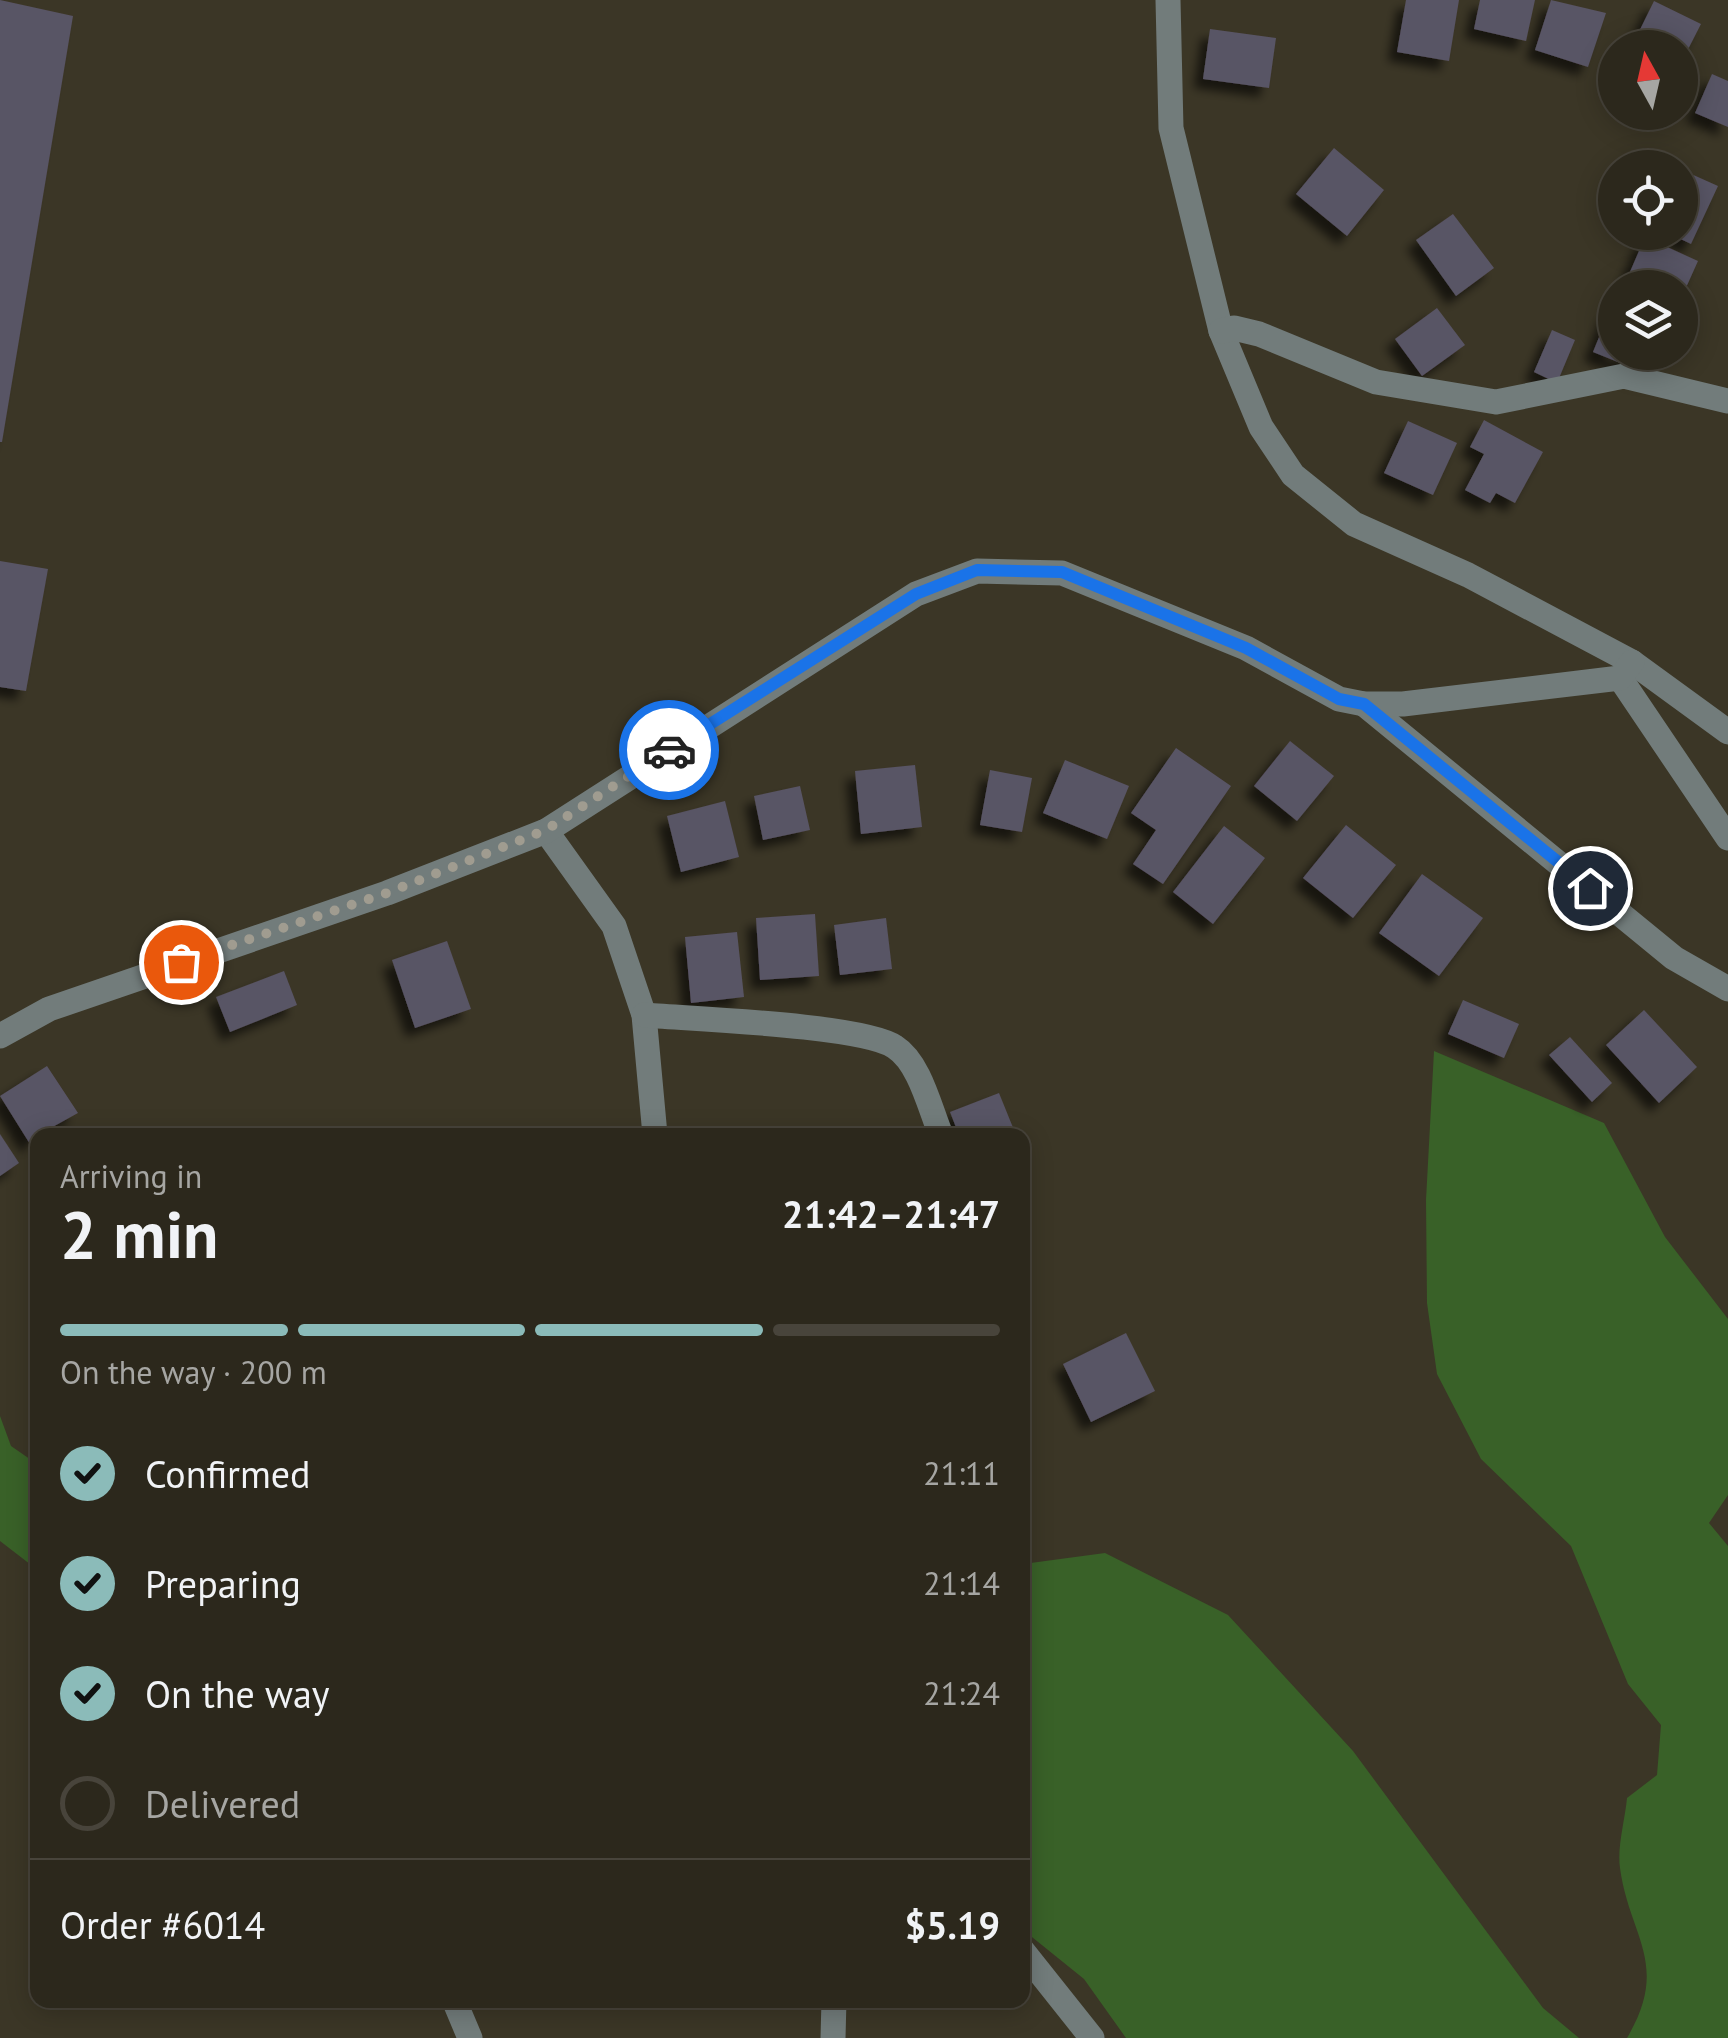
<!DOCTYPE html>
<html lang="en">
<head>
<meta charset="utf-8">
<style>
	:root { --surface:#2c281c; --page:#383429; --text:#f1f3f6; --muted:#a6a6a3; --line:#48443b; --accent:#8bbbb9 }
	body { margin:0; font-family:"PT Sans",sans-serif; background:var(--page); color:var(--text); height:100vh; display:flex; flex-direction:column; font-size:38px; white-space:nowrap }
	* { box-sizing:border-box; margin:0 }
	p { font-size:32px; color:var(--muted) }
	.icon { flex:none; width:55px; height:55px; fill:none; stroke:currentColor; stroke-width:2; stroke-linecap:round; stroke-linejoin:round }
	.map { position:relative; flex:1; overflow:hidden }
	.drawer { position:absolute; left:30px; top:1128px; width:1000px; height:880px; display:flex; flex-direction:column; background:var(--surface); border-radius:20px; box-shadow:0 5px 25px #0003,0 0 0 2px var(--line) }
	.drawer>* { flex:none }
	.needle { width:65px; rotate:352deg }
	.fabs { position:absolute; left:1598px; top:30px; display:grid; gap:20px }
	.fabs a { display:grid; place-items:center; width:100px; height:100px; border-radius:50%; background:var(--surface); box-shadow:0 5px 25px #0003,0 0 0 2px var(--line); font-size:50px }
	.pin { position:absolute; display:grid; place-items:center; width:85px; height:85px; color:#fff; margin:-42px; border:5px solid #fff; border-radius:50%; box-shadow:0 2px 10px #0007 }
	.courier { position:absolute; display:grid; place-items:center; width:100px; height:100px; margin:-50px; border:8px solid #1a73e8; border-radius:50%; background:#fff; color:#222; box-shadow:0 2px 12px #0007 }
	.head em { font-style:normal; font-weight:600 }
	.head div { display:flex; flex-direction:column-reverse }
	.head { display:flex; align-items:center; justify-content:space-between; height:170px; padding:0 30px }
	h1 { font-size:65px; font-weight:600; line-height:75px }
	.bar { display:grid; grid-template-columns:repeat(4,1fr); gap:15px 10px; align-content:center; height:120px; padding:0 30px }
	.bar i { height:12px; border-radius:8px; background:var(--line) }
	.bar .active { background:var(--accent) }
	.bar p { grid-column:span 4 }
	.line { display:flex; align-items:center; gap:25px; padding:0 30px; border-top:2px solid var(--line) }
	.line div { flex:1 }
	ol { padding:0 30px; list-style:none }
	li { display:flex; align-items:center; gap:30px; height:110px }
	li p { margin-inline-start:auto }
	li .icon { padding:10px; border-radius:50%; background:var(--accent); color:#111; stroke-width:4 }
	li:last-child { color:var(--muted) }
	li i { width:55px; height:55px; border:5px solid var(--line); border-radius:50% }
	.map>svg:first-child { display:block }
	.green { fill:#396128 }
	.building { fill:#595465; filter:url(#shadow) }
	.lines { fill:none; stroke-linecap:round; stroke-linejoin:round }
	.minor { stroke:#727c7b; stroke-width:25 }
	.done { stroke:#a09c90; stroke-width:10; stroke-dasharray:0 18 }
	.route { stroke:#1a73e8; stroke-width:12 }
</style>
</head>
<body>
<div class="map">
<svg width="1728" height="2038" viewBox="0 0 1728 2038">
	<defs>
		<filter id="shadow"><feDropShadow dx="-9" dy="9" stdDeviation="5" flood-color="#0009"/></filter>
	</defs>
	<rect width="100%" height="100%" fill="#3b3626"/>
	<!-- green -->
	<g class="green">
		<path d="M1434,1051L1604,1123L1665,1237L1728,1319V1495L1709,1523L1728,1546V2038H1627C1671,1964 1629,1936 1620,1868C1617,1847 1625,1820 1627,1798L1657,1775L1661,1725L1628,1684L1571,1546L1481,1459L1437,1374L1427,1303L1426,1200Z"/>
		<polygon points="0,1416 11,1446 37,1464 35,1568 0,1541"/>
		<polygon points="1105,1553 1228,1615 1353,1751 1543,2008 1579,2038 1126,2038 1084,1979 1022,1929 1023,1564"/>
	</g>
	<!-- building -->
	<g class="building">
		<polygon points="0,0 73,16 2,442 0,442"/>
		<polygon points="1406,0 1459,0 1449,61 1397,52"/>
		<polygon points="1480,0 1535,0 1526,41 1474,29"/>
		<polygon points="1551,0 1606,13 1588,67 1535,50"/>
		<polygon points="1654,1 1701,24 1680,65 1680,48 1631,48"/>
		<polygon points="1210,29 1276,38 1269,88 1203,79"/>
		<polygon points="1712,74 1728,81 1728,127 1695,113"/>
		<polygon points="1334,148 1384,190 1347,236 1296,194"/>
		<polygon points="1680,169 1718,186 1691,244 1666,232 1680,232"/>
		<polygon points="1453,214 1494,268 1456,296 1416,240"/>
		<polygon points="1645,237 1698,261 1680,301 1680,288 1623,288"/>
		<polygon points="1437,308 1465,345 1422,376 1395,339"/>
		<polygon points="1610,310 1615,312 1615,352 1653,352 1645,373 1593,352"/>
		<polygon points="1552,330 1575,340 1557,383 1534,372"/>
		<polygon points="1484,420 1543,452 1515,503 1496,493 1490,503 1465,490 1484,454 1470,447"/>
		<polygon points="1408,421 1457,443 1433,495 1384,473"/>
		<polygon points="0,561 48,569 26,691 0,687"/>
		<polygon points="1290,741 1334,776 1297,821 1254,786"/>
		<polygon points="1176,748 1231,786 1163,884 1133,864 1156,830 1131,813"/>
		<polygon points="1065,760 1129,786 1107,839 1043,813"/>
		<polygon points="915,765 922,827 861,834 855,771"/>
		<polygon points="990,770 1032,778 1022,832 980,825"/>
		<polygon points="800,786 810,830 763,840 754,796"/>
		<polygon points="725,801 739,857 681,872 667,816"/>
		<polygon points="1346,825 1396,865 1353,918 1303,878"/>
		<polygon points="1224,826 1265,858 1213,924 1173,892"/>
		<polygon points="1422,874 1483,918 1439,976 1379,933"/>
		<polygon points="815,914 819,976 760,980 756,918"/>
		<polygon points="886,918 892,969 840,975 834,925"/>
		<polygon points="737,932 744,997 691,1003 685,937"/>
		<polygon points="447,941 471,1009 415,1028 392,960"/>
		<polygon points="284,971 297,1005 230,1032 216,997"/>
		<polygon points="1463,1000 1519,1024 1504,1058 1448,1034"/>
		<polygon points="1644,1010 1697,1067 1659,1103 1606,1045"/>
		<polygon points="1570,1037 1612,1083 1592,1102 1549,1055"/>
		<polygon points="47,1066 78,1113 38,1135 30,1144 0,1096"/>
		<polygon points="999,1093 1016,1135 959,1135 950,1112"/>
		<polygon points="0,1134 19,1163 0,1176"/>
		<polygon points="1126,1333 1155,1391 1091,1422 1063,1364"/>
	</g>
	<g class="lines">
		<!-- minor -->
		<g class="minor">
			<polyline points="1168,0 1171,128 1221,331 1261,427 1293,475 1354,524 1468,575 1632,662 1728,732"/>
			<polyline points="1221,331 1234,328 1259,334 1376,382 1496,402 1624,376 1728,401"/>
			<polyline points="1620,678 1728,838"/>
			<polyline points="1364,704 1674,958 1728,989"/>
			<polyline points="546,831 614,926 644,1015 655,1135"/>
			<path d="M644,1015C692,1019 863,1025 895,1047C920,1063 930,1109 941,1135"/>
			<polyline points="0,1036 49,1009 387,893 546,831 916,594 977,571 1062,573 1246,648 1339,699 1364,704 1403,704 1620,678 1632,662"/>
			<polyline points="1022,1950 1092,2038"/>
			<polyline points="454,2000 470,2038"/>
			<polyline points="833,2038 834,2000"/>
		</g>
	</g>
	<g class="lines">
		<!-- done -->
		<polyline class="done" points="181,962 387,893 546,830 669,750"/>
		<!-- route -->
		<polyline class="route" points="669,750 916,594 977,570 1062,572 1246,648 1339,699 1364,704 1590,888"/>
	</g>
</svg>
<div class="fabs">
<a><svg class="needle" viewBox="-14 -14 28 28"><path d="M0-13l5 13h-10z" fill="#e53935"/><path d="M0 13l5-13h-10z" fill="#a6a6a3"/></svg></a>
<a><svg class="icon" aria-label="locate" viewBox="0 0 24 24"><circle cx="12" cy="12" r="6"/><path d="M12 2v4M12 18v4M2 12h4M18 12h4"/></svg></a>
<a><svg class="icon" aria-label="layers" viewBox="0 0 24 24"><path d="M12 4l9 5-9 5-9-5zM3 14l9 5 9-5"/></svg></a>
</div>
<div class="pin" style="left:181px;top:962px;background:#ea580c"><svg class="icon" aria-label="bag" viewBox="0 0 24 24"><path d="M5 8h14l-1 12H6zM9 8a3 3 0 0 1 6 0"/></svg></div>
<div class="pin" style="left:1590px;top:888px;background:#1f2937"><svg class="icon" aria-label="home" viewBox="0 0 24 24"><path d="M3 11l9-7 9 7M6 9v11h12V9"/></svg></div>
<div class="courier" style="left:669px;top:750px"><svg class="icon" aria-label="car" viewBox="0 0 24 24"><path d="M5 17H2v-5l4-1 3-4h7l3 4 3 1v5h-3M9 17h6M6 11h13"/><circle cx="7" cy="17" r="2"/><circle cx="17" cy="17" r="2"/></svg></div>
<section class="drawer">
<div class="head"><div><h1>2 min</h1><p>Arriving in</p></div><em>21:42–21:47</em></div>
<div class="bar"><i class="active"></i><i class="active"></i><i class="active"></i><i></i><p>On the way · 200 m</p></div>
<ol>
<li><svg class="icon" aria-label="check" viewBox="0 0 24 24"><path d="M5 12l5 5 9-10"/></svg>Confirmed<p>21:11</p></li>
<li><svg class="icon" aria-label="check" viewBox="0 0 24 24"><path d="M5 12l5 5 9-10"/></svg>Preparing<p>21:14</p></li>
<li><svg class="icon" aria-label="check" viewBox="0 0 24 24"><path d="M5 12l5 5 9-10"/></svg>On the way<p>21:24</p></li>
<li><i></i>Delivered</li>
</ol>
<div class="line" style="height:130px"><div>Order #6014</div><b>$5.19</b></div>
</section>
</div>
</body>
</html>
